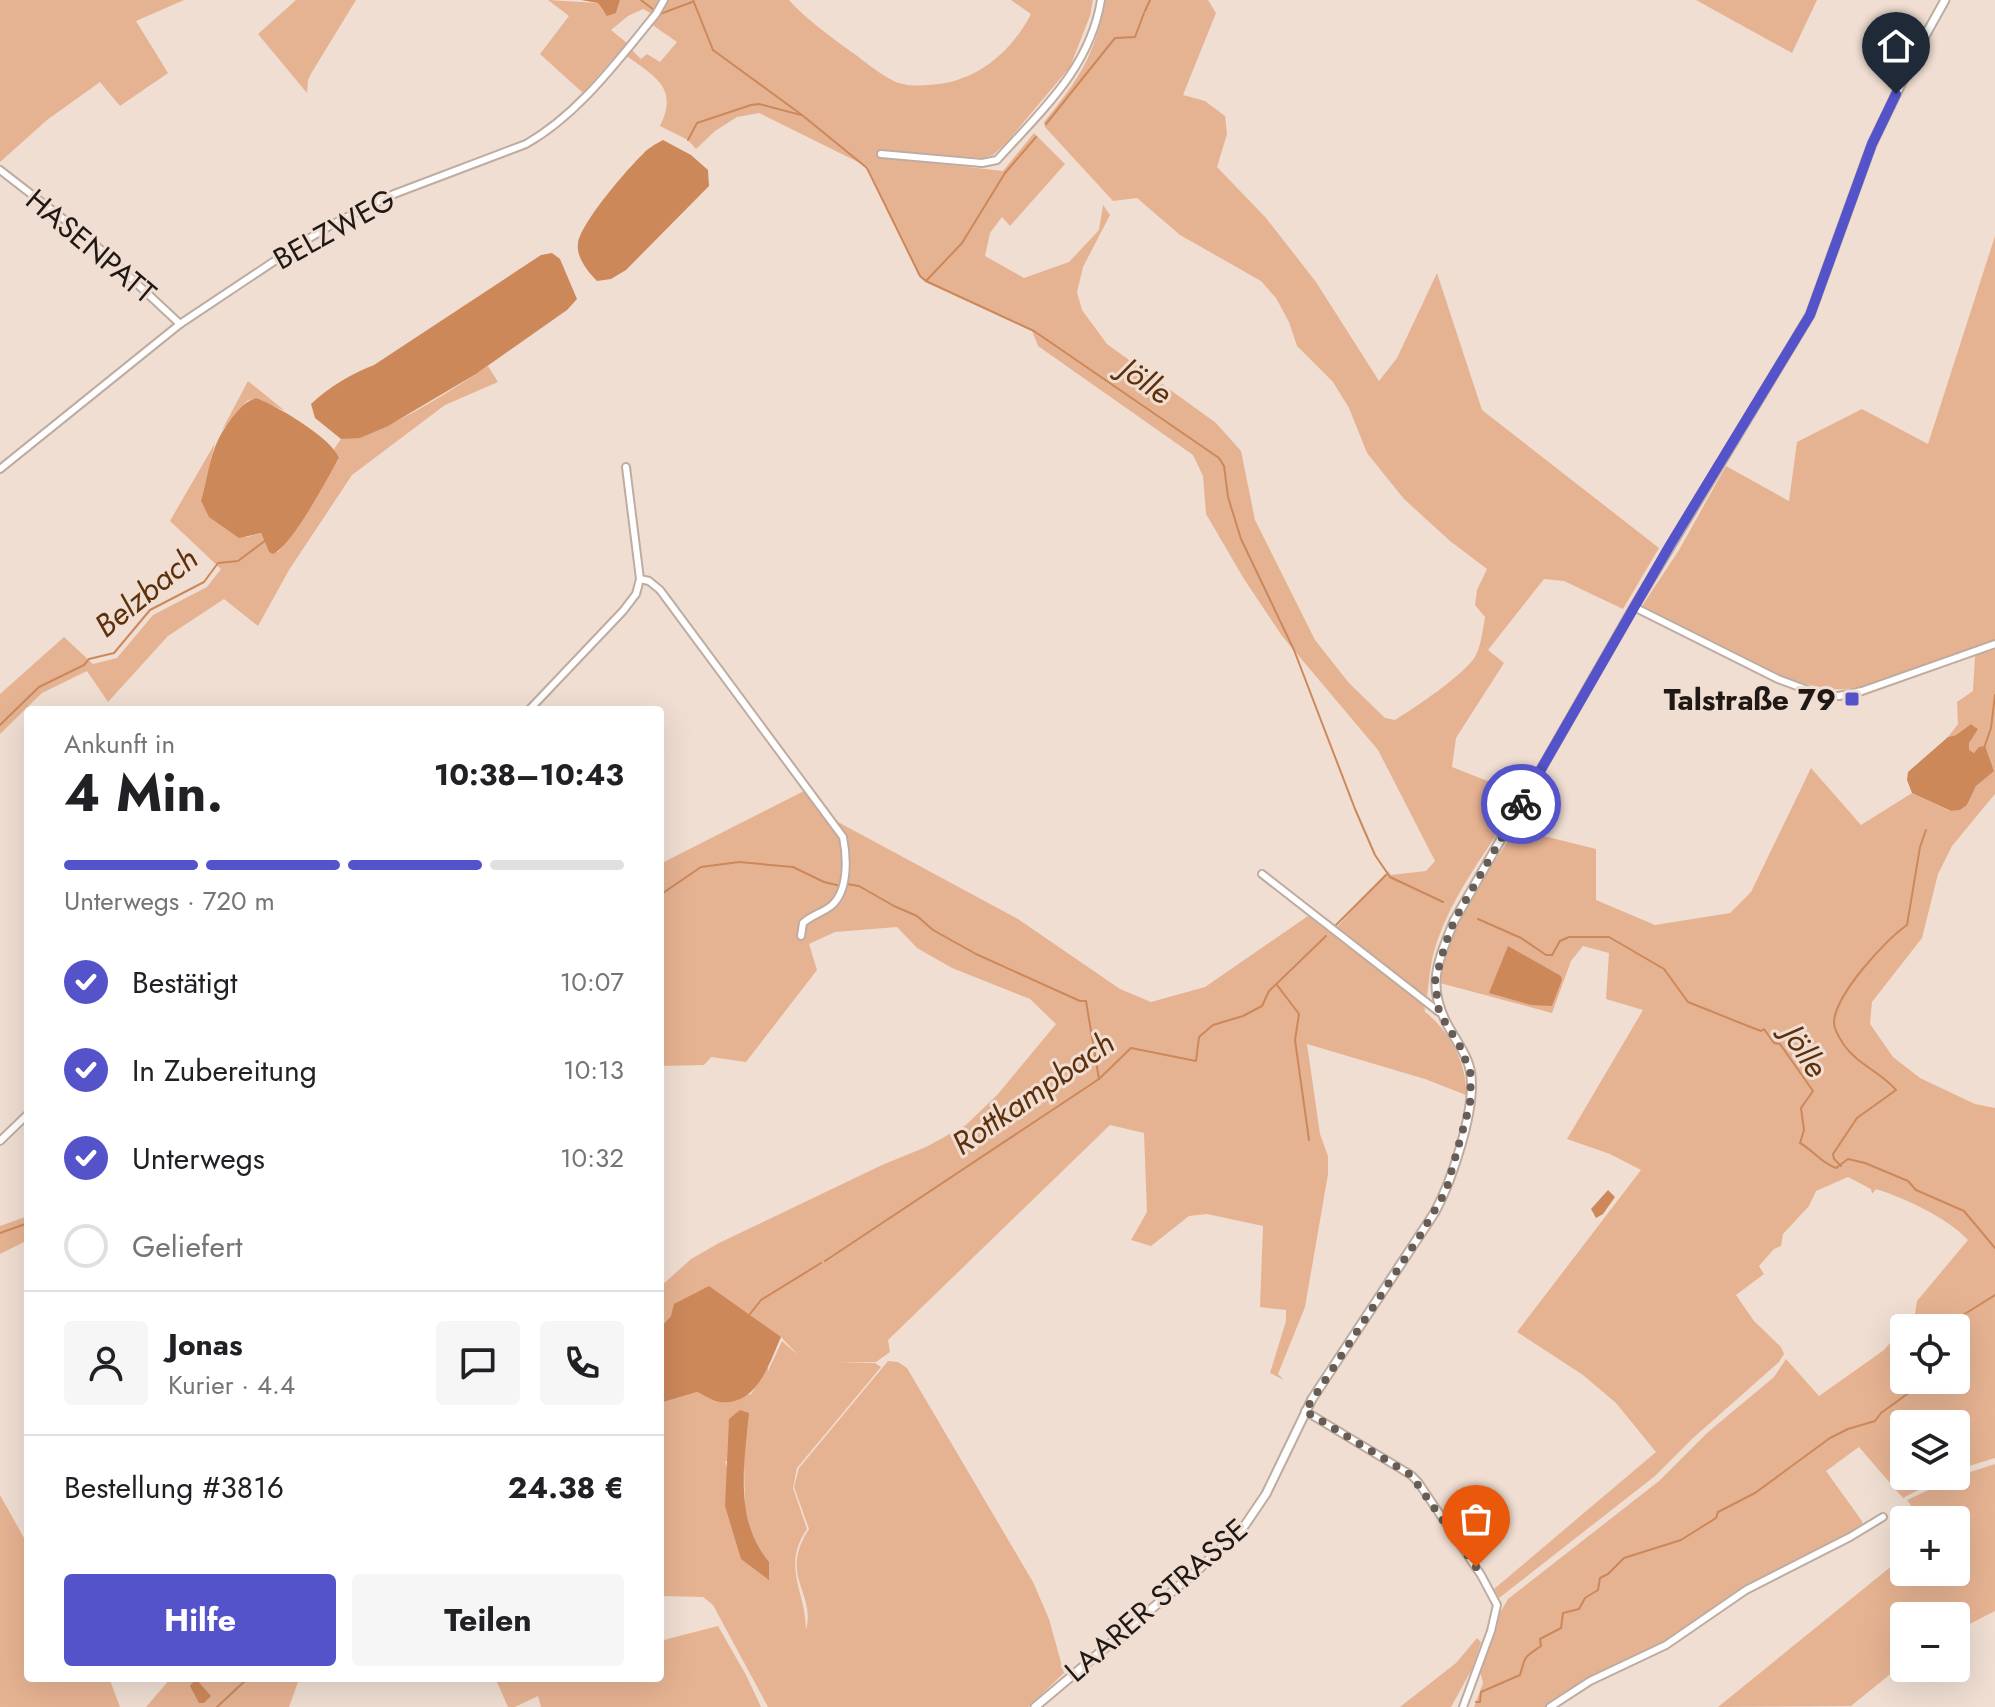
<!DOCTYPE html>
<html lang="de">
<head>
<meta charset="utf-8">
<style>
	:root { --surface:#fff; --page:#f6f6f6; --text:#202124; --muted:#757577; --line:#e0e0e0; --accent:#5453ca }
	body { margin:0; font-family:Jost,sans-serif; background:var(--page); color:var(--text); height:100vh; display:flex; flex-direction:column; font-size:30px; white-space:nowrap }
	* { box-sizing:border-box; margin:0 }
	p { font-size:26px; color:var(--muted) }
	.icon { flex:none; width:44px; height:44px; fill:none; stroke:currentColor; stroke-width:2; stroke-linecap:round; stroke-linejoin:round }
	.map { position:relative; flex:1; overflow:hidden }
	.side { position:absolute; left:24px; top:706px; width:640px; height:976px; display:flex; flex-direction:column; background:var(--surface); border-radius:8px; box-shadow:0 8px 32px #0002 }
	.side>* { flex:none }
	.controls { position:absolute; left:1890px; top:1314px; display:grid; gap:16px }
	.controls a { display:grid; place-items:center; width:80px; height:80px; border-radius:8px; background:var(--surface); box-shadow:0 8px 32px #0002; font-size:40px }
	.pin { position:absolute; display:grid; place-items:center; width:68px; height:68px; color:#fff; margin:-82px -34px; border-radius:50% 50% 50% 0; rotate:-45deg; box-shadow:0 0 8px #0007 }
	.pin .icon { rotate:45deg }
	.courier { position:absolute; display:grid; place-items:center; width:80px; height:80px; margin:-40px; border:6px solid #5453ca; border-radius:50%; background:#fff; color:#222; box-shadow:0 2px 10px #0007 }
	.summary em { font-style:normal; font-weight:700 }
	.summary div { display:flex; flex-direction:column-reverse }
	.summary { display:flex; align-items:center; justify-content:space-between; height:136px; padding:0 40px }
	h1 { font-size:52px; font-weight:700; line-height:60px }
	.bar { display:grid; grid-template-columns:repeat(4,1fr); gap:12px 8px; align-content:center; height:96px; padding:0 40px }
	.bar i { height:10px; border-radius:6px; background:var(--line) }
	.bar .active { background:var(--accent) }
	.bar p { grid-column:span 4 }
	.line { display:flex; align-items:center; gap:20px; padding:0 40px; border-top:2px solid var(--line) }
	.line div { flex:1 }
	.round { display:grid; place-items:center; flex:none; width:84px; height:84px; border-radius:8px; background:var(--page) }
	ol { padding:0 40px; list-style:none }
	li { display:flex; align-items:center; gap:24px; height:88px }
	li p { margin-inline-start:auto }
	li .icon { padding:8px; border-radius:50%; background:var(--accent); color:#fff; stroke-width:4 }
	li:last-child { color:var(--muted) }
	li i { width:44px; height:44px; border:4px solid var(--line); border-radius:50% }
	.cta { display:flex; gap:16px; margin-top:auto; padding:16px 40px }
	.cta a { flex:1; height:92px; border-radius:8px; background:var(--accent); color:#fff; font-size:32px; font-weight:700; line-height:92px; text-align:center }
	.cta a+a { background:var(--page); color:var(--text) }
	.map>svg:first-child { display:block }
	.green { fill:#e6b392; fill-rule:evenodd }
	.water { fill:#cd885a }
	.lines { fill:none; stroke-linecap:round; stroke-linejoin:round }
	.stream { stroke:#cd885a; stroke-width:2 }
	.minor-casing { stroke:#beaca1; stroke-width:10 }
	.tertiary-casing { stroke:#beaca1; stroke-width:11 }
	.minor { stroke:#fff; stroke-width:6 }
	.tertiary { stroke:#fff; stroke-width:7 }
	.done { stroke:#685d56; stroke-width:8; stroke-dasharray:0 14.4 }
	.route { stroke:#5453ca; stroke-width:10 }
	.poi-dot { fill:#5453ca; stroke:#f0ded2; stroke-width:3 }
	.labels { text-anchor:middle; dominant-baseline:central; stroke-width:6; stroke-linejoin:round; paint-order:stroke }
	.street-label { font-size:30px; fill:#1f1814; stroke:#f0ded2 }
	.poi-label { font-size:30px; font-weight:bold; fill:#1f1814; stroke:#f0ded2; text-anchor:end }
	.water-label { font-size:32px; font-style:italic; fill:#5d300c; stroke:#f0ded2 }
</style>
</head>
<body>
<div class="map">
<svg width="1995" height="1707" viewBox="0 0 1995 1707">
	<rect width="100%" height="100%" fill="#f0ded2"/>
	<!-- green -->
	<g class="green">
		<polygon points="0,0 184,0 136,21 168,73 120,106 100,82 47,120 0,162"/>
		<polygon points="296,0 356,0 312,72 308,80 307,93 258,34"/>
		<polygon points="548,0 598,3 603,11 616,13 620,0 659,0 652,14 643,9 628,16 611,30 627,43 583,93 540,54 569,16"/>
		<path d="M668,0H789C806,19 826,33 846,48C861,58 876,72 892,80C902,86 917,86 929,85C975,83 1010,54 1031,14L1011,0H1093L1090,16L1070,67L1007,142L993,155L983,158L879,150L889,158L1003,171L1034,133L1065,164L1010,226L1002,217L990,233L985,256L1024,278L1069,262L1099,230L1103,205L1110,215L1083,267L1077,292L1082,310L1107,344L1216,423L1241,451L1255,520L1315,640L1349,683L1385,718L1395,720C1414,708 1466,674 1476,655C1481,645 1483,629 1485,617L1475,605L1477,590L1487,569L1450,541L1404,499L1367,453L1349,408L1333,382L1297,346L1289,322L1276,298L1261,281L1180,235L1137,198L1113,201L1045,127L1044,122C1079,79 1095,56 1105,0H1208L1216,13L1183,95L1205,101L1225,116L1227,134L1217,167L1266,218L1316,282L1379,381L1397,358L1437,273L1482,410L1659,548L1623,609L1564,581L1544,579L1488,650L1504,663L1456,738L1452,767L1523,795C1492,844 1452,893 1435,948C1430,964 1429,982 1427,998L1424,1002L1425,1012C1449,1030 1468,1065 1466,1095L1425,1079L1307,1044L1320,1134L1328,1156V1174L1305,1307L1278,1374L1284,1380L1270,1373L1286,1321V1310L1260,1307L1263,1226L1207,1214L1189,1216L1151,1246L1131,1240L1147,1212L1144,1133L1110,1125L888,1340L890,1352L876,1362H837L875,1363L881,1367L797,1468L793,1488L807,1529C781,1567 806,1591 806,1630C816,1591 778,1577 809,1529L794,1487L799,1468L888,1361L898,1362L907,1368L1033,1582L1049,1619L1064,1673L1028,1707H768L713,1605L703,1597L660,1596V1403L697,1392L719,1402L751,1394L768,1367V1371L782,1341L798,1355L781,1337L671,1316L660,1328V1287L691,1259L719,1243L882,1165L926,1147L966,1125L998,1094L1056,1024L1030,999L952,968L917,948L897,927L835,932L809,944L817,970L746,1062L711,1057L704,1065L660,1066V864L804,791L832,827L838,822L1018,919L1120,989L1151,1002L1205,987L1308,916L1368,962L1386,967L1336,928L1388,871L1391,875L1426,871L1435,861L1378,750L1282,636L1244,579L1206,514L1203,476L1193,455L1038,346L1032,331L925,282L919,276L868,167L759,113L737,117L715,131L696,149L688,140L660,126C679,88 655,77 627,56L632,50L641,59L647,54L660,62L677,42L651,24ZM725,1461L744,1466L745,1508L754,1545Z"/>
		<polygon points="1696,0 1817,0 1792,53"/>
		<path d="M1995,236V640C1946,657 1896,684 1844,689C1794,694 1689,630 1642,606L1679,550L1726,466L1789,501L1797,442L1862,409L1928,444Z"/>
		<path d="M488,366L498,382L445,405L352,475L289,570L258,626L224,599L168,636L108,702L87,671L42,693L0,734V694L64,637L93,664L117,658L153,615L207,587L221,569L170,521L215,443L201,501L210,517L247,537L261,533L269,552H278L290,538L339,459L334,449L341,439C383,436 452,390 488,366Z"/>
		<polygon points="248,381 285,411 256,398 247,401 222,430"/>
		<path d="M1995,648V794L1952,846L1938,874L1922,938L1872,1002L1870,1024L1893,1057L1920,1078L1975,1104L1995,1108V1458L1956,1470V1424H1904V1476H1945L1903,1498L1859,1447L1826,1471L1862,1521L1863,1527L1755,1583L1665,1643L1545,1707H1474L1483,1683L1480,1671L1501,1611L1508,1599L1659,1481L1707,1433L1774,1377L1786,1359L1819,1396L1884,1350L1915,1314L1917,1301L1968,1240C1946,1217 1907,1199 1876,1189L1872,1194L1871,1189L1848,1177L1816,1191L1809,1206L1783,1234L1781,1246L1774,1249L1759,1266L1764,1274L1736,1295L1754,1321L1781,1347L1784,1354L1779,1362L1692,1439L1655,1476L1499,1598L1494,1589L1656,1452L1616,1403L1583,1375L1517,1332L1641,1170L1610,1154L1567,1139L1643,1010L1606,999L1609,953L1583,946L1571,961L1552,1013L1440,983C1448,925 1484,877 1516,829L1596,849V900L1655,925L1730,913L1751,892L1811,768L1861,825L1912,793L1950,811L1960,810L1967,805L1976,786L1994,770L1988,758L1969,751V743L1977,728L1971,724L1956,735L1948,737L1958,724L1957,702L1973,691L1975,655ZM1904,1328H1956V1380H1904Z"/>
		<polygon points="28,1216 28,1240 0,1254 0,1226"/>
		<polygon points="1995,1464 1995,1611 1956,1631 1956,1616 1904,1616 1904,1663 1851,1706 1718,1707 1904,1556 1904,1572 1956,1572 1956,1520 1921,1520 1907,1500 1961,1475"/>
		<polygon points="0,1495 28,1545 28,1678 109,1678 120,1707 0,1707"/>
		<polygon points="718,1626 746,1675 761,1707 541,1707 538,1696 515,1707 508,1707 497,1682 496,1678 660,1678 660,1641"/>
		<polygon points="1477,1638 1481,1642 1472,1669 1451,1707 1400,1707 1456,1663"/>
		<polygon points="171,1678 329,1678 327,1682 298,1682 289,1707 146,1707"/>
	</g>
	<!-- water -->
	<g class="water">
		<polygon points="581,0 620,0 616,13 607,16 598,3"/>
		<path d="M663,140L691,155L708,170L709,186L626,270L611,279L597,281C588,272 576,257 578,244C579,225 628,168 643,154C648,148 656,144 663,140Z"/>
		<path d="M552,253L560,259L577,299L567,310L476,374L388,426L360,438L341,439L315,418L311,404C329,387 351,374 374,365L541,255Z"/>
		<path d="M256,398C276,405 333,439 339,458C327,479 292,546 273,554L269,552L261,533L239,538L209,517L201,501C211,465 210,443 236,413C242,406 247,401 256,398Z"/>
		<polygon points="1971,724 1978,729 1969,743 1969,750 1974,753 1979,747 1985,746 1994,771 1976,786 1967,805 1960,810 1951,811 1912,793 1907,780 1908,772 1948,737 1956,735"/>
		<polygon points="1508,946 1561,976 1562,980 1552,1006 1531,1005 1489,993"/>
		<polygon points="1608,1190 1615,1197 1603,1214 1596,1218 1591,1209"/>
		<path d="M709,1286L781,1337C769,1364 757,1406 720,1402C713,1401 704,1395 697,1392L660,1403V1328L671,1316L674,1304Z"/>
		<path d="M740,1410L749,1413C744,1465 734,1520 769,1562V1580L741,1559L725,1506L729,1419Z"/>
		<polygon points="196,1679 211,1696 204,1703 199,1703 190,1686"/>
	</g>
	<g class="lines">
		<!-- stream -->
		<g class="stream">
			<polyline points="641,0 654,10"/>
			<polyline points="693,0 713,50 802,115 867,168 920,276 926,281 1034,331 1219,458 1224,466 1228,497 1241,539 1294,650 1355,809 1375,855 1390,877 1443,902"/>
			<polyline points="1145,11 1150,0"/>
			<polyline points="660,14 692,2"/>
			<polyline points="1046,124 1115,38 1135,37 1144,13"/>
			<polyline points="688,140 697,123 751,105 759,104 801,115"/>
			<polyline points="926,281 962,243 1005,173 1036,137"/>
			<polyline points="0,725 39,687 84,665 89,659 114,653 150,610 204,582 218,563 238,561 266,540"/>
			<polyline points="1984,748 1991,728 1995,695"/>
			<polyline points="847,884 859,886 894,906 917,916 933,930 976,954 1080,1001 1086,1001 1099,1079"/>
			<polyline points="660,895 701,867 739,862 793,867 824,882 841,886"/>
			<path d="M1478,919L1521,938L1546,955H1552L1560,941L1569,937H1609L1664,969L1688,1002L1753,1028L1761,1031L1764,1029L1774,1043L1780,1044L1813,1091L1801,1108L1804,1130L1800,1143C1813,1150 1821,1163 1836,1168L1848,1159L1865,1163L1908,1181L1916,1190L1964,1211L1995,1248"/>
			<polyline points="1336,925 1386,875"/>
			<polyline points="1277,985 1299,1014 1295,1040 1309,1140"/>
			<path d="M1841,1166L1834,1159L1833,1154L1857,1118L1896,1090C1881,1072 1858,1065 1844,1045C1840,1039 1834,1030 1834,1023C1834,996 1885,940 1907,925L1920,847L1926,830"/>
			<polyline points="0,1233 28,1223"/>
			<polyline points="825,1261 1099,1079 1131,1048 1196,1061 1199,1037 1213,1025 1243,1016 1262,1006 1269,991 1326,936"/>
			<polyline points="750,1314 761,1300 821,1263"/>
			<polyline points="1950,1328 1963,1315 1995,1295"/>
			<path d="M1476,1702H1480L1481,1692L1520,1675C1526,1654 1524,1658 1541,1646L1540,1639L1561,1628L1563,1613L1579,1609L1585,1598L1598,1590L1600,1578L1608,1574L1624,1558L1681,1540L1716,1518L1718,1512L1755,1493L1830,1438L1848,1429L1875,1421L1881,1413L1910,1392L1914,1380"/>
			<polyline points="217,1707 248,1678"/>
		</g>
		<!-- minor casing -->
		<g class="minor-casing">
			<g id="minor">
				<path d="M881,154L982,163L997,160C1041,111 1090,68 1101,0"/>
				<polyline points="0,170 88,238 180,324"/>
				<path d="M0,469L180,324L303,242L333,224L394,194L526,144C579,114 618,60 656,14L664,0"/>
				<path d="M640,579L649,581L660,590L843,837C847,857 849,891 831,906C822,913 812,915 803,923L801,936"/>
				<polyline points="1634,607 1778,679 1821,695 1839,696 1862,691 1995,644"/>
				<polyline points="529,710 623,611 636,594 640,579 626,467"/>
				<polyline points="1262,874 1439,1012"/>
				<polyline points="0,1141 28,1114"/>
				<polyline points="1305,1411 1411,1475 1418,1482 1481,1575 1497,1605 1491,1631 1463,1707"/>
				<polyline points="1550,1707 1590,1681 1666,1645 1746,1590 1850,1537 1883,1517"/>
			</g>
		</g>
		<!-- tertiary casing -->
		<g class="tertiary-casing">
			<path id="tertiary" d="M1035,1707L1200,1568L1245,1525L1266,1494L1312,1399L1435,1212C1452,1180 1475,1112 1471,1076C1470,1060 1459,1045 1451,1031C1425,988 1437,964 1454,921L1634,607L1810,315L1872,144L1920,45L1945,0"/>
		</g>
		<!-- minor -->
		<use href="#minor" class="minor"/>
		<!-- tertiary -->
		<use href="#tertiary" class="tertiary"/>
	</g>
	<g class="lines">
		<!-- done -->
		<polyline class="done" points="1476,1567 1411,1475 1305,1411 1421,1234 1446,1191 1470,1104 1471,1075 1461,1048 1439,1012 1435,981 1445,945 1454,921 1521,804"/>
		<!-- route -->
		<polyline class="route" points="1521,804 1670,545 1810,315 1872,144 1896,94"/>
	</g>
	<!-- markers -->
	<rect class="poi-dot" x="1844" y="691" width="16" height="16" rx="4"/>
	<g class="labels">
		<!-- street labels -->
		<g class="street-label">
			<text transform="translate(334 229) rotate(-29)">BELZWEG</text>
			<text transform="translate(91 246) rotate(40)">HASENPATT</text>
			<text transform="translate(1156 1600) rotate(-41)">LAARER STRASSE</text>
		</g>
		<!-- poi labels -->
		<g class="poi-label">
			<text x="1836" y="699">Talstraße 79</text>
		</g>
		<!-- water labels -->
		<g class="water-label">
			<text transform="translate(1146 381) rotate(35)">Jölle</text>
			<text transform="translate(146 592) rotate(-39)">Belzbach</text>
			<text transform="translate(1805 1051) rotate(57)">Jölle</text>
			<text transform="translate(1033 1093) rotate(-35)">Rottkampbach</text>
		</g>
	</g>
</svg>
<div class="controls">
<a><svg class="icon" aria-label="locate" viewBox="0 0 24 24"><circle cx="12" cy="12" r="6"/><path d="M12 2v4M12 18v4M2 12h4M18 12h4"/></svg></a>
<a><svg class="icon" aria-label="layers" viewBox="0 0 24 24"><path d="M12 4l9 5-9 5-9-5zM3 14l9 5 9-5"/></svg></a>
<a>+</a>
<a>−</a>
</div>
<div class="pin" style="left:1476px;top:1567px;background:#ea580c"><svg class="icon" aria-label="bag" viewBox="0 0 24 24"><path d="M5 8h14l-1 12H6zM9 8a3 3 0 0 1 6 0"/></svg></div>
<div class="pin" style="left:1896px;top:94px;background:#1f2937"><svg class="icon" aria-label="home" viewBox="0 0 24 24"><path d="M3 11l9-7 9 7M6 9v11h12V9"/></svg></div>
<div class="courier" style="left:1521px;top:804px"><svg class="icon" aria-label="bike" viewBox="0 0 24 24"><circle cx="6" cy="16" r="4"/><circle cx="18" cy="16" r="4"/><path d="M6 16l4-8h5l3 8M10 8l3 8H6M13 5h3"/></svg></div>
<section class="side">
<div class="summary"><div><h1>4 Min.</h1><p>Ankunft in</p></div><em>10:38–10:43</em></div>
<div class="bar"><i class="active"></i><i class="active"></i><i class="active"></i><i></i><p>Unterwegs · 720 m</p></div>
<ol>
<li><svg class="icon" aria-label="check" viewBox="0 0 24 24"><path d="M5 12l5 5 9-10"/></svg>Bestätigt<p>10:07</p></li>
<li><svg class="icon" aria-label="check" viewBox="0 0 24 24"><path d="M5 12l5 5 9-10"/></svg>In Zubereitung<p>10:13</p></li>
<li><svg class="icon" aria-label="check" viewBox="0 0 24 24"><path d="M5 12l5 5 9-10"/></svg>Unterwegs<p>10:32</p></li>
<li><i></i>Geliefert</li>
</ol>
<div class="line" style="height:144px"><a class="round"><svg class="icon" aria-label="person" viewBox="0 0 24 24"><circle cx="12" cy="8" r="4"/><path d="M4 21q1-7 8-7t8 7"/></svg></a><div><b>Jonas</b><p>Kurier · 4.4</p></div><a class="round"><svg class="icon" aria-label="chat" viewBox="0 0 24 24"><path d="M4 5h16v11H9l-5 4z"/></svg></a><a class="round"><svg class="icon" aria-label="phone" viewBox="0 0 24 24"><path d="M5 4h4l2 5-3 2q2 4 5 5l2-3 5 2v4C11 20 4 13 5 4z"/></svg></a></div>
<div class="line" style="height:104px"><div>Bestellung #3816</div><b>24.38 €</b></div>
<div class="cta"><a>Hilfe</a><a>Teilen</a></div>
</section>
</div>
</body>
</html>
